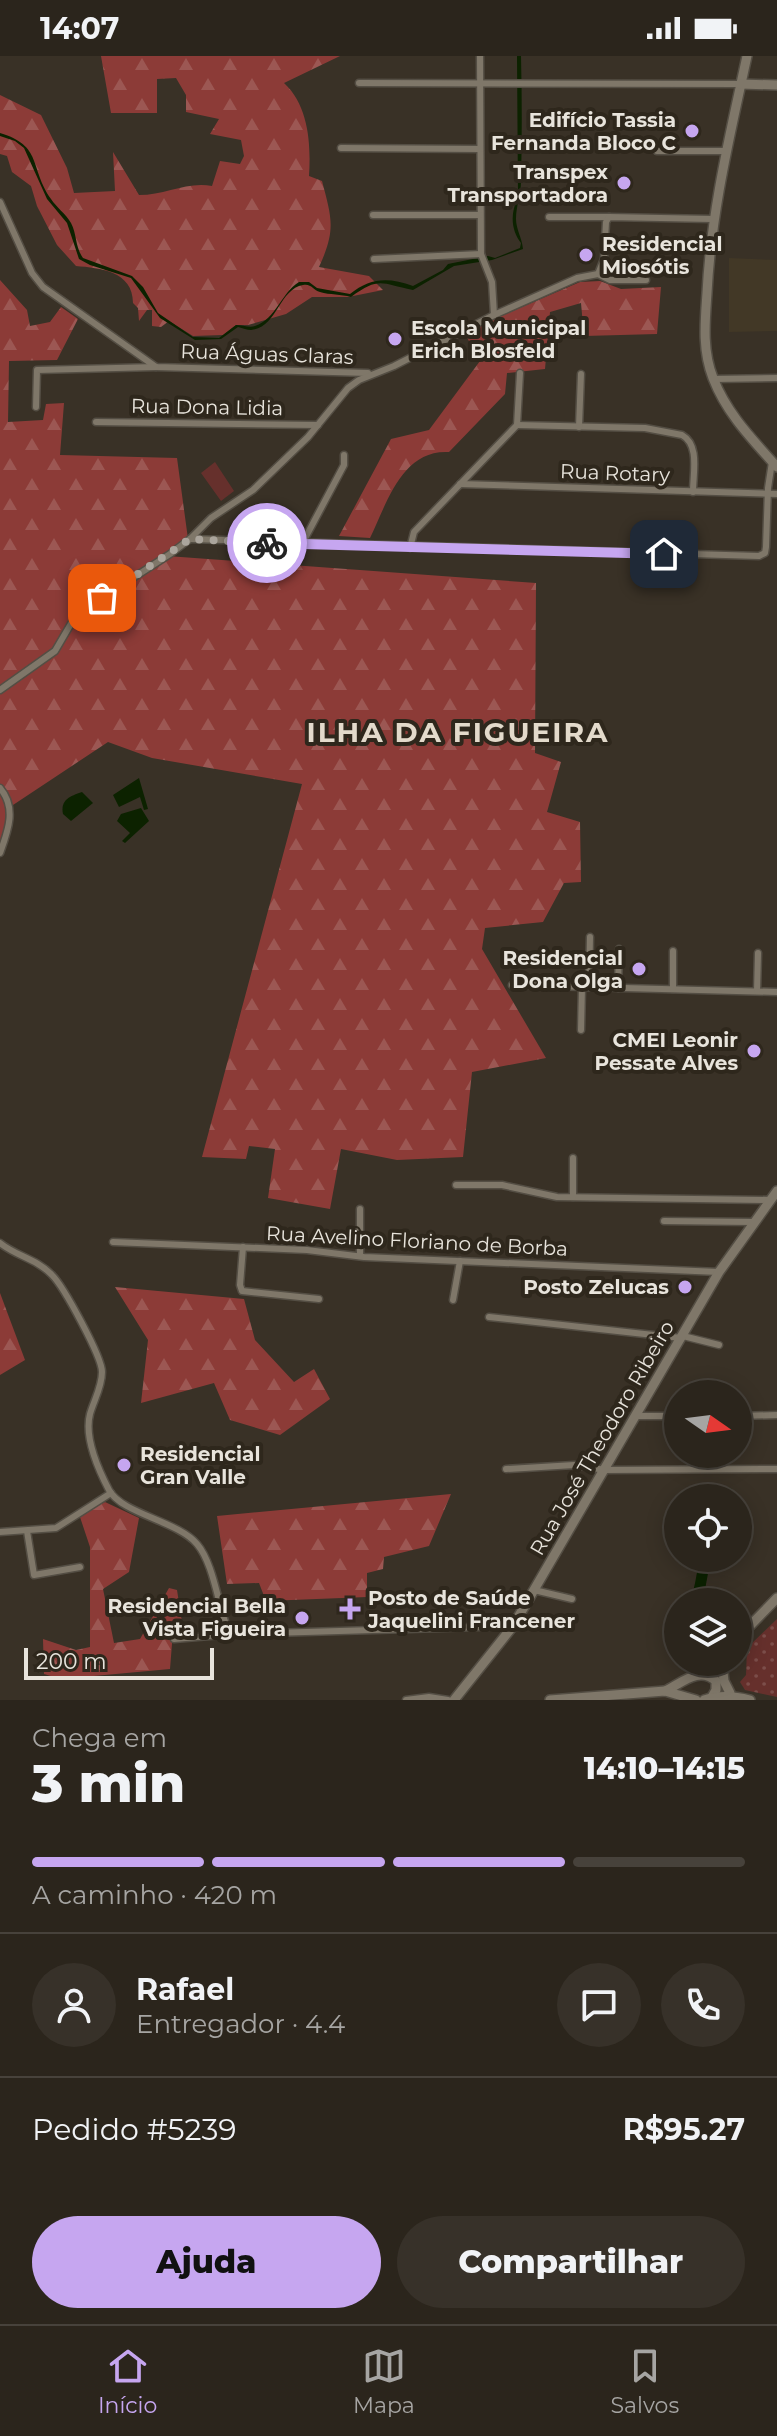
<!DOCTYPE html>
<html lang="pt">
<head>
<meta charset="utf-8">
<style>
	:root { --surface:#2b251c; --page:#373129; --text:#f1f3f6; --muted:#a6a5a3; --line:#47423b; --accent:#c6a6f0 }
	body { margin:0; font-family:Montserrat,sans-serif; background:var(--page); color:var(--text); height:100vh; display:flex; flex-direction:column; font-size:30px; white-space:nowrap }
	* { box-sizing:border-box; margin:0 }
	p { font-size:26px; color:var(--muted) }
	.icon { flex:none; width:44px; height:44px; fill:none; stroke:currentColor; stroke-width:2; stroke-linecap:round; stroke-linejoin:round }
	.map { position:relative; height:1644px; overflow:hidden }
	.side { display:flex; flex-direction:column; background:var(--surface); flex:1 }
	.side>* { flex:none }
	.needle { width:52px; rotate:104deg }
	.tools { position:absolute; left:664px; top:1324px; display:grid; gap:16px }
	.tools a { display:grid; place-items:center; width:88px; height:88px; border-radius:50%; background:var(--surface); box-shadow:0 4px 20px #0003,0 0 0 2px var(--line); font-size:40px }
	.scale { position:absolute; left:24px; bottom:20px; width:190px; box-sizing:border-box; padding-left:8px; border:4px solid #e8e4dc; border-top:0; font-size:22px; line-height:28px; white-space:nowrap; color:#e8e4dc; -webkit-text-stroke:6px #2e271c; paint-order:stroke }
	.pin { position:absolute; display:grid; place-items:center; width:68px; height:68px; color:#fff; margin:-34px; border-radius:16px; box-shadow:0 4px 12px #0006 }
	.courier { position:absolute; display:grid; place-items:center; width:80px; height:80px; margin:-40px; border:6px solid #c6a6f0; border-radius:50%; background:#fff; color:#222; box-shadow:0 2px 10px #0007 }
	.headline em { font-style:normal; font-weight:800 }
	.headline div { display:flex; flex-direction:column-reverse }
	.headline { display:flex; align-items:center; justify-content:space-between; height:136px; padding:0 32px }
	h1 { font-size:52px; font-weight:800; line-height:60px }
	.bar { display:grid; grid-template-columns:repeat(4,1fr); gap:12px 8px; align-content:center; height:96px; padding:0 32px }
	.bar i { height:10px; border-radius:6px; background:var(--line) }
	.bar .selected { background:var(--accent) }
	.bar p { grid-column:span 4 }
	.line { display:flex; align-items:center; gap:20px; padding:0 32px; border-top:2px solid var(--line) }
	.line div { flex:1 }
	.round { display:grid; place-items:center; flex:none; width:84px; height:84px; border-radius:42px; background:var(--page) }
	.action { display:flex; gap:16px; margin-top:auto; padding:16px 32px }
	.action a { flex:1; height:92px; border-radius:48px; background:var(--accent); color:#111; font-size:32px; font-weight:800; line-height:92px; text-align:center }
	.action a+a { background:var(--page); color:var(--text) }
	.status { display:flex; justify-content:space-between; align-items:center; height:56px; padding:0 40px; background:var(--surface); direction:ltr }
	.status svg { height:22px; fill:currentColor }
	.tabs { display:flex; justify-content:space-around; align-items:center; height:112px; border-top:2px solid var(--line); background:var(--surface); font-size:22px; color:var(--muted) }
	.tabs a { display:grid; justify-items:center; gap:4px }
	.tabs .selected { color:var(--accent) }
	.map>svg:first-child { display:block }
	.built { fill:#423826 }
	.forest { fill:url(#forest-firs) }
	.park { fill:url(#park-dots) }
	.pitch { fill:#66302c }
	.water { fill:#0c2200 }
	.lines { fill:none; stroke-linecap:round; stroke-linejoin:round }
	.river { stroke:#0c2200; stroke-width:11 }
	.minor-casing { stroke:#544e44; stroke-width:9 }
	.secondary-casing { stroke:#544e44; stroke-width:12 }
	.minor { stroke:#7f7769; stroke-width:6 }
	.secondary { stroke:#7f7769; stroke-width:9 }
	.done { stroke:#aba59c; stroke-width:8; stroke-dasharray:0 14.4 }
	.route { stroke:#c6a6f0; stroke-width:10 }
	.poi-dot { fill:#c6a6f0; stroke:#2e271c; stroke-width:3 }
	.labels { text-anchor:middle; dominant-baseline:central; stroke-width:8; stroke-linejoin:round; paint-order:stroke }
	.poi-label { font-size:20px; font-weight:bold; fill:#e8e4dc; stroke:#2e271c; text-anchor:end }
	.street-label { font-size:20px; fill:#e8e4dc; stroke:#2e271c }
	.district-label { font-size:28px; font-weight:bold; letter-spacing:2px; fill:#e3dacb; stroke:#2e271c }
</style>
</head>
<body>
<div class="status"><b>14:07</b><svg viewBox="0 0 49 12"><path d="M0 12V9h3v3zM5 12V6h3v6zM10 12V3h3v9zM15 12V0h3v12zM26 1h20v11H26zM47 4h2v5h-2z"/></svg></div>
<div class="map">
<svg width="777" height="1644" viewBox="0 0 777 1644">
	<defs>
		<pattern id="forest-firs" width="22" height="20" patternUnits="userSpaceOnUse" patternTransform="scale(2)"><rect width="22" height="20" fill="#8c3b37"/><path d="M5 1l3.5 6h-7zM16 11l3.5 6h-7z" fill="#9c5753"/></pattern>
		<pattern id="park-dots" width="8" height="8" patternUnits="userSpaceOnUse" patternTransform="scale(2)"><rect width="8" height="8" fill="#66302c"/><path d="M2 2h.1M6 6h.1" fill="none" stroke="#7c4e4a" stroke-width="1.8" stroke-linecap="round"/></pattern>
	</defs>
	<rect width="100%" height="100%" fill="#393126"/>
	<!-- built -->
	<polygon class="built" points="729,202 777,204 777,275 729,276"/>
	<!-- forest -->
	<g class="forest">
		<path d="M101,0H340L284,27C309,50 311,89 309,120L322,125C332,163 336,174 319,211L369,220L383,234L348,241H312L286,258L248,269H236L223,279L193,280L169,265L161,271L152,270V254H147L139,265L138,252L133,247C133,215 100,212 76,210L57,189L37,150L31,130L12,116L7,100L0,98V39L41,59L67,112L74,137L115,135L113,96L139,139C165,139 188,125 212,130L220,105L240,108L244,100L241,84L210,78L219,63L186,56V39L176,22L157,23V57H111Z"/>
		<polygon points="0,224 27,254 30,270 50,266 61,251 78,263 57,304 9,305 8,366 43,364 46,348 64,347 60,399 177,402 188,483 167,500 536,527 535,697 561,706 547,756 580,766 581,826 564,827 543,866 485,872 482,893 546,1002 472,1016 463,1101 397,1104 341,1093 330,1153 268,1142 275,1093 249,1090 246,1103 202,1101 302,728 152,702 108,686 13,749 10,771 0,794"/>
		<path d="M600,225L621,233L661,231L657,278L584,280L581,247L550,256L545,313L507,317L505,338L449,396C402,393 387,447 370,482L339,480L391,383L429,374L480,305L464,276L580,226Z"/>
		<polygon points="115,1231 244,1243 255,1284 294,1326 314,1313 330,1343 280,1379 230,1364 214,1327 141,1347 148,1284"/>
		<polygon points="0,1237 25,1304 0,1319"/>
		<polygon points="451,1438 429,1490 384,1501 383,1513 367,1517 367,1541 266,1545 259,1527 227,1528 217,1460"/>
		<polygon points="105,1446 139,1462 129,1516 103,1533 114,1587 140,1583 169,1532 177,1534 183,1573 173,1575 170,1613 61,1623 44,1618 43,1583 76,1594 90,1591 90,1491 79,1458"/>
	</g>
	<!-- park -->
	<polygon class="park" points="777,1563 777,1641 745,1634 740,1626 746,1619 747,1592"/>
	<!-- pitch -->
	<polygon class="pitch" points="215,406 234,435 221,445 201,417"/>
	<!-- water -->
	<g class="water">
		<path d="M517,0H521C522,42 522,83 521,125C521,138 516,150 516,163C516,173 522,182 523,193L492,204L454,210L413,234C381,228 380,220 351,241C341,238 330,239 320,236C313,234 311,227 303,229C279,233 277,272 251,274C247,274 243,272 238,271L221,283L195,284L160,262L131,222L90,209L79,203L67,167L47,143L24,92L15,85L0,80V77C43,90 29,111 51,143C56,151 66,158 71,167C77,178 75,191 83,202L132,220L143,231L158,257L193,281L219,282L236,269C242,269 250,272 255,270C276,263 281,237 299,226H309L317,232L350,238C370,222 388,221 413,230L443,214L448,208L488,200L495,202L520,192L521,187C511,174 510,157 518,142Z"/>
		<polygon points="139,722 148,753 144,754 140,741 119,751 113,739"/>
		<path d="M82,736L93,747L71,765L63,758C60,744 70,740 82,736Z"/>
		<polygon points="141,752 149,765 125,787 122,785 130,777 117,765 121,758"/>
	</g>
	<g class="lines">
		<!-- river -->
		<g class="river">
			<polyline points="727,1442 728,1437"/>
			<path d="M695,1546C702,1531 701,1517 706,1502"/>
		</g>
		<!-- minor casing -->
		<g class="minor-casing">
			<g id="minor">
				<polyline points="480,0 481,198 492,226 494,259"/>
				<polyline points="359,27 740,28"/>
				<polyline points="341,92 480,93"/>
				<polyline points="657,95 726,95"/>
				<polyline points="0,146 32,217 43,231 156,311 368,317"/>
				<polyline points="373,159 480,159"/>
				<polyline points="549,161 609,161"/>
				<polyline points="374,203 481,198"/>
				<polyline points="598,218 604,203 606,166 609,161 712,163"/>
				<polyline points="713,323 777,322"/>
				<polyline points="36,351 37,314 156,311"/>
				<polyline points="96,366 318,369"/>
				<path d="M517,369L645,372L682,379C700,389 693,417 693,436"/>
				<polyline points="579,371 581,318"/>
				<polyline points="460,428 777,438"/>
				<polyline points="190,483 759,500 765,497 766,491 768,432 772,406"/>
				<polyline points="302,488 344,409 344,399"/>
				<polyline points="410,492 414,476 517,369 520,317"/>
				<polyline points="0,634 55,595 72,566 85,553 170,498 190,483 211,462 253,434 308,381 348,332 359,324 394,310 494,259 577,222 598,218 610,224 646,224"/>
				<path d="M0,732C17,752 8,775 0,797"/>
				<polyline points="512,929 777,936"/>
				<polyline points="589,931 590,881"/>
				<polyline points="618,932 619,893"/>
				<polyline points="673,933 673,895"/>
				<polyline points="757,935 758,897"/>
				<polyline points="581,974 582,931"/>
				<polyline points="456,1129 502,1129 557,1141 771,1144"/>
				<polyline points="573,1141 573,1102"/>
				<polyline points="664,1165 753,1166"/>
				<polyline points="113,1186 307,1194 364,1201 719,1216"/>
				<path d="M0,1187C16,1200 37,1203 52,1219C64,1231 102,1301 102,1316C102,1331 94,1344 90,1358C84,1381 98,1413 109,1434C122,1458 178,1465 197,1488C214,1508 218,1550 228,1574L233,1578"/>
				<polyline points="243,1191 240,1229 242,1235 319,1243"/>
				<polyline points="360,1200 360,1153"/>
				<polyline points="453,1244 460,1205"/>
				<polyline points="489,1261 681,1282"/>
				<polyline points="683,1280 719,1289"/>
				<polyline points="636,1360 678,1360"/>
				<polyline points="738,1360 777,1359"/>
				<polyline points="506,1413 574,1409 605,1414 777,1413"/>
				<polyline points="27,1475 34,1519 80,1511"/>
				<polyline points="0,1476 56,1472 111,1437"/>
				<polyline points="534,1534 572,1543"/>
				<polyline points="174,1583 233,1578 513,1570"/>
				<polyline points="406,1644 429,1641 448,1644"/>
			</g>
		</g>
		<!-- secondary casing -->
		<g class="secondary-casing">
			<g id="secondary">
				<path d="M747,0C730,79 711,156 707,237C705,266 702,294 713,322C727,358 752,383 777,411"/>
				<polyline points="740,28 777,29"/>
				<polyline points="738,1582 777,1542"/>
				<polyline points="722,1606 724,1625 730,1637"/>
				<path d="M665,1635C682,1627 699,1610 716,1625V1634L712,1641"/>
				<polyline points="454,1644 513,1570 719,1216 777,1135"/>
				<polyline points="550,1644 665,1635 696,1644"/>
				<path d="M704,1644C720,1638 735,1640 750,1644"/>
			</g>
		</g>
		<!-- minor -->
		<use href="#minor" class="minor"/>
		<!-- secondary -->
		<use href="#secondary" class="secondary"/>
	</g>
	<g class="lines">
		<!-- done -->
		<polyline class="done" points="102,542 190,483 267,487"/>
		<!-- route -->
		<polyline class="route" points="267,487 664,498"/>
	</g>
	<!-- markers -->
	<g class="poi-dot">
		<circle cx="692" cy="75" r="8"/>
		<circle cx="624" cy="127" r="8"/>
		<circle cx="586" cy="199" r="8"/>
		<circle cx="395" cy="283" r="8"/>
		<circle cx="639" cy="913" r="8"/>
		<circle cx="754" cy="995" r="8"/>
		<circle cx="685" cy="1231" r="8"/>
		<circle cx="124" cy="1409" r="8"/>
		<path d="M346 1541h8v8h8v8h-8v8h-8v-8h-8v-8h8z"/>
		<circle cx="302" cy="1562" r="8"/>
	</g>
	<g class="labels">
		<!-- poi labels -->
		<g class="poi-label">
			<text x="676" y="64">Edifício Tassia<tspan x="676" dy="23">Fernanda Bloco C</tspan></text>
			<text x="608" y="116">Transpex<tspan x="608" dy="23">Transportadora</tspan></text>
			<text x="602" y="188" text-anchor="start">Residencial<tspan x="602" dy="23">Miosótis</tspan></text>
			<text x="411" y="272" text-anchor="start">Escola Municipal<tspan x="411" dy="23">Erich Blosfeld</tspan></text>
			<text x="623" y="902">Residencial<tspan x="623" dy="23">Dona Olga</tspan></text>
			<text x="738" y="984">CMEI Leonir<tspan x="738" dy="23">Pessate Alves</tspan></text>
			<text x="669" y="1231">Posto Zelucas</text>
			<text x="140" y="1398" text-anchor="start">Residencial<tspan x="140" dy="23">Gran Valle</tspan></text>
			<text x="368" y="1542" text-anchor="start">Posto de Saúde<tspan x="368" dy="23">Jaquelini Francener</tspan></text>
			<text x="286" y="1550">Residencial Bella<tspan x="286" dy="23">Vista Figueira</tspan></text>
		</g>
		<!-- street labels -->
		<g class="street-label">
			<text transform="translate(267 298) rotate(2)">Rua Águas Claras</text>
			<text transform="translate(207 351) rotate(1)">Rua Dona Lidia</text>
			<text transform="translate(615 417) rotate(2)">Rua Rotary</text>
			<text transform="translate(417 1185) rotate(3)">Rua Avelino Floriano de Borba</text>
			<text transform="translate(602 1382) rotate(-60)">Rua José Theodoro Ribeiro</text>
		</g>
		<!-- district labels -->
		<g class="district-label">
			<text x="458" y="676">ILHA DA FIGUEIRA</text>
		</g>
	</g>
</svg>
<div class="tools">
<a><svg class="needle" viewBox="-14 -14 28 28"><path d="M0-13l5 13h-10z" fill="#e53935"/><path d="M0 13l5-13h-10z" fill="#a6a5a3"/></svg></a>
<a><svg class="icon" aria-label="locate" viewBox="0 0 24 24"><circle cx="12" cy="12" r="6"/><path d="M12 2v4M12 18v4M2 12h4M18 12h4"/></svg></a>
<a><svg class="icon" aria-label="layers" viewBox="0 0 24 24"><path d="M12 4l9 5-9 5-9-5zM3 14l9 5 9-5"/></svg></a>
</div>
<div class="scale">200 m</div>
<div class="pin" style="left:102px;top:542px;background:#ea580c"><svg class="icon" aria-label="bag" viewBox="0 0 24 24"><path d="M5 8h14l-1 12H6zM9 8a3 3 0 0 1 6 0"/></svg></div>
<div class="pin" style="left:664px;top:498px;background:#1f2937"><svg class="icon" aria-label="home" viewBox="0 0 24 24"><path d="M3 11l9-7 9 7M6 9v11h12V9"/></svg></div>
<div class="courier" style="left:267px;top:487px"><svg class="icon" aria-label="bike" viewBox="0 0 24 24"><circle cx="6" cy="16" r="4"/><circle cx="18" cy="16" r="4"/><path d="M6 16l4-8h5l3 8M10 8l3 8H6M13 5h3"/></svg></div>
</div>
<section class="side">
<div class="headline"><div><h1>3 min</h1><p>Chega em</p></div><em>14:10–14:15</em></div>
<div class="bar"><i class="selected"></i><i class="selected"></i><i class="selected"></i><i></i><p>A caminho · 420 m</p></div>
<div class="line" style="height:144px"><a class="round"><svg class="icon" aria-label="person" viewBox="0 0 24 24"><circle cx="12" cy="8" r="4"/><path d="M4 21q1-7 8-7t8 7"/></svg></a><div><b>Rafael</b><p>Entregador · 4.4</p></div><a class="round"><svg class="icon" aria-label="chat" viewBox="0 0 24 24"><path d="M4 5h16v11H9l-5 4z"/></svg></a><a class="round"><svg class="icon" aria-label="phone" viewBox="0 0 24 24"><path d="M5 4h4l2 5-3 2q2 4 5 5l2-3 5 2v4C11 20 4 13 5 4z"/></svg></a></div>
<div class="line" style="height:104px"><div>Pedido #5239</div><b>R$95.27</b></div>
<div class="action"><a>Ajuda</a><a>Compartilhar</a></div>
</section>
<nav class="tabs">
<a class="selected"><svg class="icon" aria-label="home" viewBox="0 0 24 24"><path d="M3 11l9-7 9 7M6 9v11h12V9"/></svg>Início</a>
<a><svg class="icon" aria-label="map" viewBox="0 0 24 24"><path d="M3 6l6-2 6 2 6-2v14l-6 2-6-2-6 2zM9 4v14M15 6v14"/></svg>Mapa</a>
<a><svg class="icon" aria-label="saved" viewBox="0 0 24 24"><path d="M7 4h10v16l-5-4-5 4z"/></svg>Salvos</a>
</nav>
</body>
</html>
